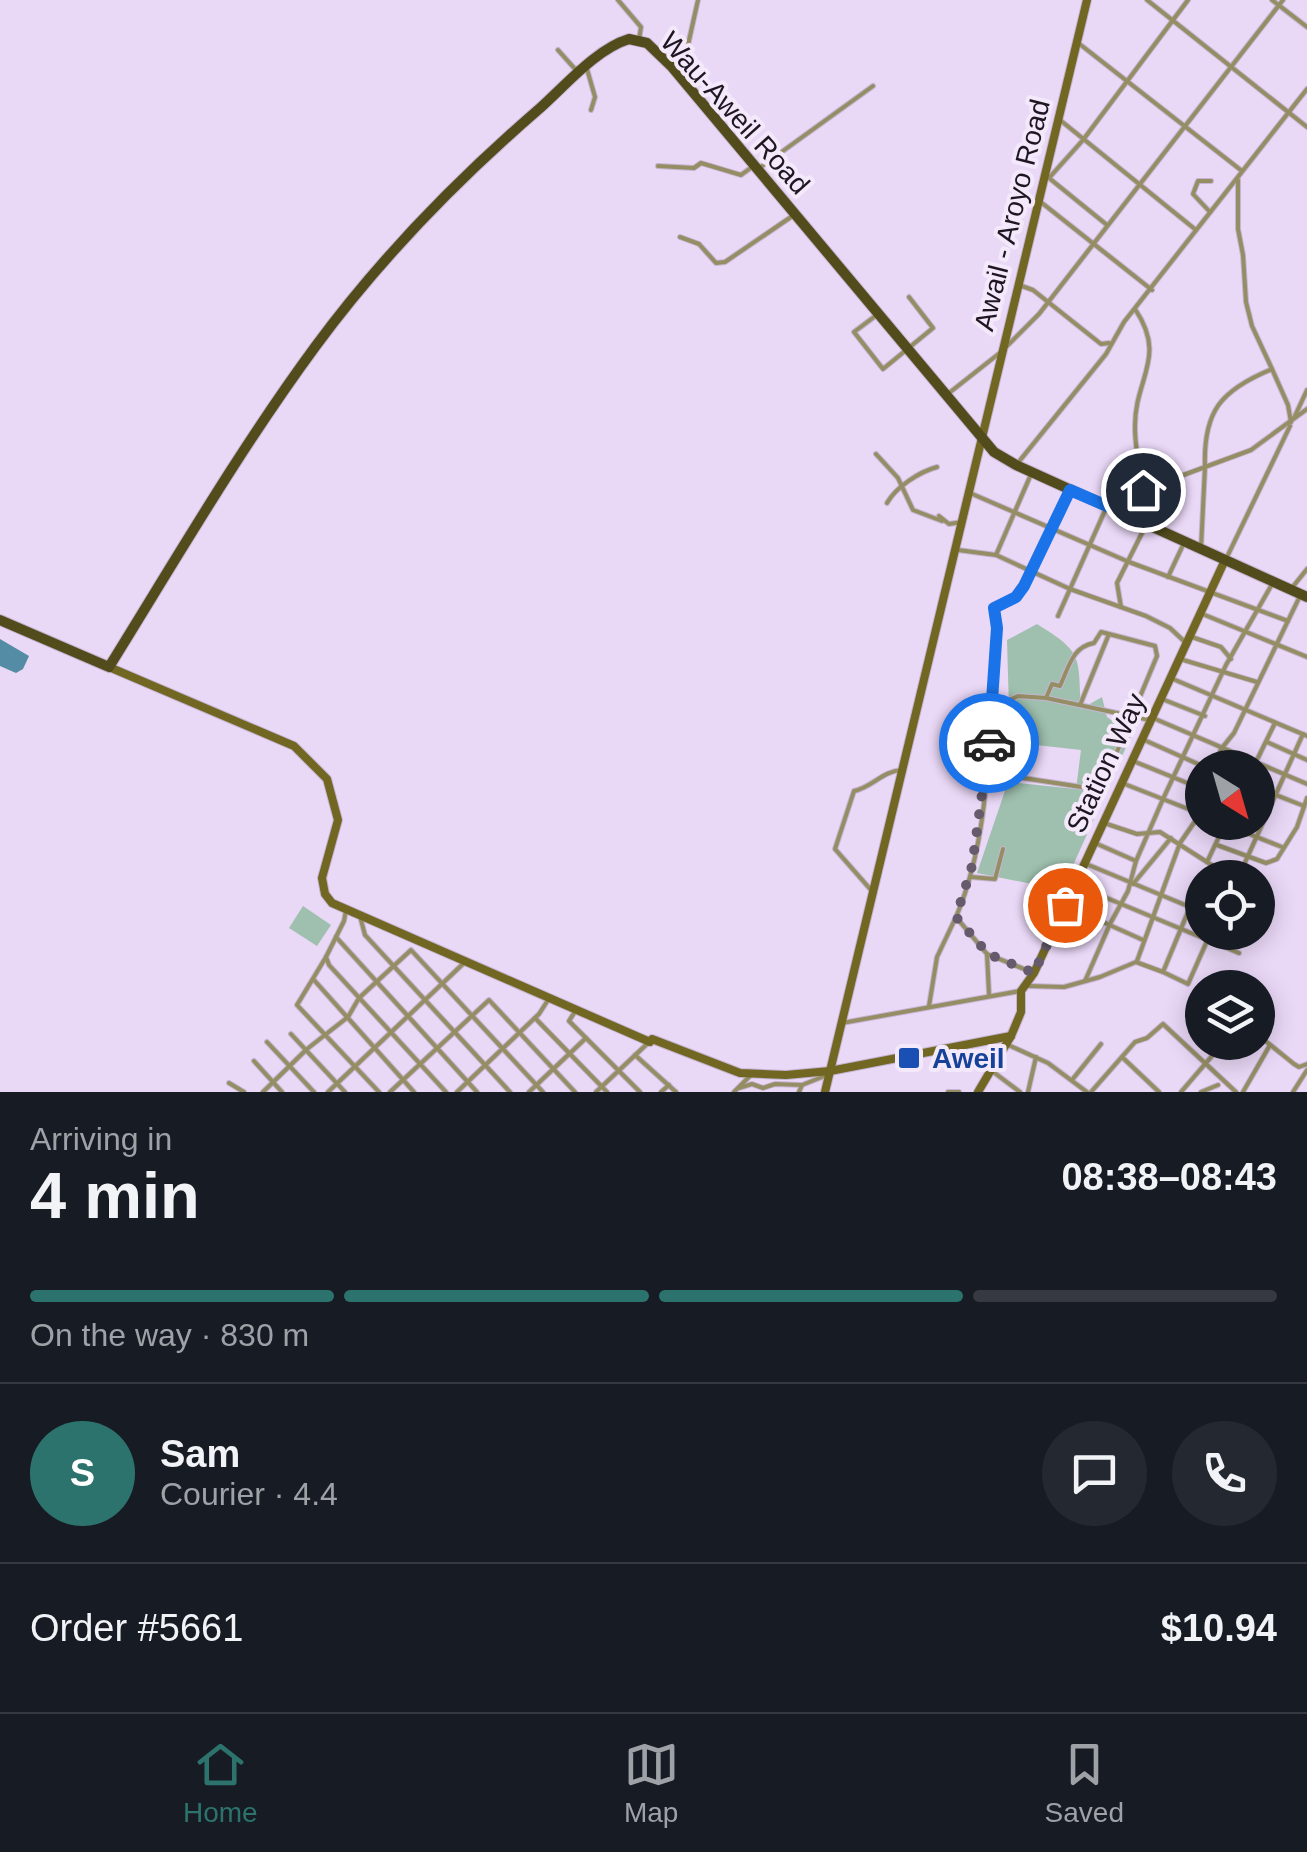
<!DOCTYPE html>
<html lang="en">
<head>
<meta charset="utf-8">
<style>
	:root { --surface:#171b24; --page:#242831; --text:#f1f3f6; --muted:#9ea1a6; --line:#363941; --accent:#2b736c }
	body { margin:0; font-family:Helvetica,sans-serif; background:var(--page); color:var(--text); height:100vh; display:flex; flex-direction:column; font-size:38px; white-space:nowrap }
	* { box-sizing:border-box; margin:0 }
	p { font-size:32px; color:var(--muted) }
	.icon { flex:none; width:55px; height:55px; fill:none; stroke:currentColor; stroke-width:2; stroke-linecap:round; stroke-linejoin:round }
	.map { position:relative; height:1092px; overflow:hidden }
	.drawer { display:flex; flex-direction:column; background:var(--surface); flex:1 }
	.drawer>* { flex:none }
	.needle { width:65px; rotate:143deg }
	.buttons { position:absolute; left:1185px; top:750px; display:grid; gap:20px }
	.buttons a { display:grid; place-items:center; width:90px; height:90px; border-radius:50%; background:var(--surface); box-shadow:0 5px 25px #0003; font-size:50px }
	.pin { position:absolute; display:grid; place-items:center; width:85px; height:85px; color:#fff; margin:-42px; border:5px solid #fff; border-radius:50%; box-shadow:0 2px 10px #0007 }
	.courier { position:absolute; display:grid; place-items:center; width:100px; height:100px; margin:-50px; border:8px solid #1a73e8; border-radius:50%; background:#fff; color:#222; box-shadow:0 2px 12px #0007 }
	.overview em { font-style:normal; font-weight:800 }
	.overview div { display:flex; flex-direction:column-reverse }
	.overview { display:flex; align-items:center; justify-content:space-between; height:170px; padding:0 30px }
	h1 { font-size:65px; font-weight:800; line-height:75px }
	.bar { display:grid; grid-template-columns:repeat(4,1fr); gap:15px 10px; align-content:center; height:120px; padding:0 30px }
	.bar i { height:12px; border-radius:8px; background:var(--line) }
	.bar .current { background:var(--accent) }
	.bar p { grid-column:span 4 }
	.line { display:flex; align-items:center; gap:25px; padding:0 30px; border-top:2px solid var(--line) }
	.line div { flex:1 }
	.round { display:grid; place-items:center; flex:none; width:105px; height:105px; border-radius:52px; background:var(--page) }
	.dock { display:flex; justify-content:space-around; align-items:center; height:140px; border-top:2px solid var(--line); background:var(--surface); font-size:28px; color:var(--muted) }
	.dock a { display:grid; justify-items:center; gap:5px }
	.dock .current { color:var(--accent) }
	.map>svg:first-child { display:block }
	.green { fill:#9fc0ae }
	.water { fill:#538ca4 }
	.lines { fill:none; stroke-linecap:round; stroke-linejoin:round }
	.street-casing { stroke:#c5b5d1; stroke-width:6 }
	.secondary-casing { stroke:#c5b5d1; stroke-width:10 }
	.primary-casing { stroke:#c5b5d1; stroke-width:12 }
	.street { stroke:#958e65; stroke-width:4 }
	.secondary { stroke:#716622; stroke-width:8 }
	.primary { stroke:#524b1c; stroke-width:10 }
	.done { stroke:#655b6d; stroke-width:10; stroke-dasharray:0 18 }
	.route { stroke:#1a73e8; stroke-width:12 }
	.transit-dot { fill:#1a4fb4; stroke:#f3e9fb; stroke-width:4 }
	.labels { text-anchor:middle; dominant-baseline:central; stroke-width:8; stroke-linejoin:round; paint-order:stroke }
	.street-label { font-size:28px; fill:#1e1722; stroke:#f3e9fb }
	.transit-label { font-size:28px; font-weight:bold; fill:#164399; stroke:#f3e9fb; text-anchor:start }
</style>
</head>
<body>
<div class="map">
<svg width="1307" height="1092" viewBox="0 0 1307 1092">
	<rect width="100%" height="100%" fill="#ead8f7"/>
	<!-- green -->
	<g class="green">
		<path d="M1037,624C1084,653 1078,656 1081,709L1102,697L1107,717L1132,734L1062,890L977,873L1008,782L1076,789L1081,750L1027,744L1009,709L1007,640Z"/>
		<polygon points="303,906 331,925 317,946 289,928"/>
	</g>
	<!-- water -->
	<polygon class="water" points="0,639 29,656 23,669 16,673 0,666"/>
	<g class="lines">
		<!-- street casing -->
		<g class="street-casing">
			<g id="street">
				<polyline points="618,0 641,27 639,40"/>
				<polyline points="1147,0 1307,127"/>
				<polyline points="1272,0 1307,27"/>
				<polyline points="1077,42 1242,171"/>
				<polyline points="558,50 575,69 579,68"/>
				<polyline points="678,67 688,45 698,0"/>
				<polyline points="587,69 595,97 591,110"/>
				<polyline points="1060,120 1196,230"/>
				<polyline points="658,166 694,168 701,163 741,175 752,167"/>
				<polyline points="758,169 873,86"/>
				<polyline points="1049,178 1083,140 1188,0"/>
				<polyline points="1049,178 1107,225"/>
				<polyline points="1238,180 1238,229 1243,255 1246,302 1252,326 1272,369"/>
				<polyline points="1042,203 1152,290"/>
				<polyline points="1210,212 1193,194 1198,181 1211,181"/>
				<polyline points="680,237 699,244 716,263 725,262 791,217"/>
				<polyline points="1019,285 1033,290 1101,344 1109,343"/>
				<polyline points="878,314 854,332 883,369 933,328 909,297"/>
				<polyline points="1007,346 1039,314 1283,0"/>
				<polyline points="949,393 1001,352"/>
				<polyline points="1294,418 1307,390"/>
				<polyline points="876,454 898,478 913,510 942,521"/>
				<polyline points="1017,464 1106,354 1124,322 1307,89"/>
				<polyline points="970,493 1129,562 1288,621"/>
				<path d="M887,503C896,487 919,472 937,467"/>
				<polyline points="939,516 949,524 962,522"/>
				<path d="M1151,524L1143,490L1205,467C1203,411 1221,390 1272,369L1288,405L1291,422"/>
				<polyline points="1201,548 1205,467 1251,450 1307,409"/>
				<polyline points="958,550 996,555 1070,589 1146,616 1170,628 1186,643"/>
				<polyline points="996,555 1032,472"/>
				<polyline points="1227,557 1290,426"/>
				<polyline points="1168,577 1183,545"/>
				<polyline points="1291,589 1307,569"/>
				<polyline points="1121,607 1117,583 1146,525"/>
				<polyline points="1200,613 1307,657"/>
				<path d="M1058,616L1107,506L1143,490C1140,470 1135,449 1135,428C1134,378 1168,358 1135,309"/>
				<polyline points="1189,636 1221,647 1231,659"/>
				<polyline points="1180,659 1257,682"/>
				<polyline points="1173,679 1307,736"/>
				<polyline points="1046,698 1145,719 1153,718 1307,784"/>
				<polyline points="1162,699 1205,716"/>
				<path d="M1080,705L1109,634L1155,646L1157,656L1101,790L1004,775L1007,701L1018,696L1046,698L1052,684L1060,686C1069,667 1072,647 1094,643L1101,632L1109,634"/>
				<polyline points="1142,739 1207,768"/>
				<polyline points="1267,742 1307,760"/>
				<polyline points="1133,761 1202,789"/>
				<polyline points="1214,768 1221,749 1234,733 1299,598"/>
				<polyline points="1253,768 1275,723"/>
				<polyline points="1122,783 1201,814"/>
				<polyline points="1258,788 1304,806"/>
				<polyline points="1219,822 1282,847"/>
				<polyline points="1104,823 1137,834 1160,832 1232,878"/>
				<polyline points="1095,843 1136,861"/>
				<polyline points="1217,845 1266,863 1277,859 1297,827 1307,798"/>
				<polyline points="1207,862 1226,822"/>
				<polyline points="1084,863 1202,912"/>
				<polyline points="971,877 995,879 1003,849"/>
				<polyline points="1238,878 1303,734"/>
				<polyline points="1133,884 1171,838"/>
				<polyline points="1078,886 1239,953"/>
				<polyline points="1258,889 1264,892"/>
				<path d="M871,890L835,849L854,791C873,787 882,771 902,770"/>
				<polyline points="1065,905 1143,940"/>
				<polyline points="1190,907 1163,972 1188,984 1211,932"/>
				<polyline points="346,910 344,921 326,957 329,965 446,1092"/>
				<polyline points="361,920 365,935 510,1092"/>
				<polyline points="336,937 477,1092"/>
				<polyline points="987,954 989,994"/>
				<polyline points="326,957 297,1005 379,1092"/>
				<polyline points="1137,961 1180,843 1200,814 1202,795"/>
				<path d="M1034,973L987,954L956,917C994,828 987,723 997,628L994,608L1016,597L1024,586L1069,491"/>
				<polyline points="314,980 414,1092"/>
				<polyline points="1085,981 1110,924 1128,891 1136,861 1163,799 1226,665 1271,586"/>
				<polyline points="1028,986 1064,987 1100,977 1136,962 1163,972"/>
				<polyline points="929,1006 937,957 956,917"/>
				<polyline points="576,1010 569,1021 640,1092"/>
				<polyline points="535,1018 607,1092"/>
				<polyline points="842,1023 1020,991"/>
				<polyline points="291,1034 345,1092"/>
				<polyline points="1258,1035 1294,1064 1299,1067 1307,1064"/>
				<polyline points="267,1042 314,1092"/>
				<polyline points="1006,1044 1048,1063 1087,1092"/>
				<polyline points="635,1055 676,1092"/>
				<polyline points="1122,1057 1159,1092"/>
				<polyline points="254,1061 282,1092"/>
				<polyline points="992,1071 1020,1092"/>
				<polyline points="1072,1080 1101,1044"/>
				<polyline points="229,1083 244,1092"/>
				<polyline points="739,1088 752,1084 763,1088 775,1084 802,1085"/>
				<polyline points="263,1092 307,1049 348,1017 359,998 411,950 543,1092"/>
				<polyline points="328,1092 465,962"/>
				<polyline points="390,1092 489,1000 575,1092"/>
				<polyline points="457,1092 539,1014 548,1000"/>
				<polyline points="529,1092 586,1038"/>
				<polyline points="596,1092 647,1044"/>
				<polyline points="661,1092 669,1085"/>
				<polyline points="734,1092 751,1075"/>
				<polyline points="799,1092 802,1085 827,1075"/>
				<polyline points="948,1092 959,1092"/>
				<polyline points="1028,1092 1036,1057"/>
				<polyline points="1091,1092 1135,1042 1147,1038 1163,1024 1236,1092"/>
				<polyline points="1181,1092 1224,1042"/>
				<polyline points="1201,1092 1218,1085"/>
				<polyline points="1243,1092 1270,1045"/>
				<polyline points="1293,1092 1307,1070"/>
			</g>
		</g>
		<!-- secondary casing -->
		<g class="secondary-casing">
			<g id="secondary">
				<polyline points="109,667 294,746 327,779 338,820 322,878 325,894 332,903 650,1042 652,1039 740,1073 786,1075 830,1071 1011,1036"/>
				<polyline points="825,1092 1087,0"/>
				<polyline points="978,1092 1011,1036 1021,1012 1021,991 1034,973 1225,560"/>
			</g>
		</g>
		<!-- primary casing -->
		<g class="primary-casing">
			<path id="primary" d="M0,620L109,667C176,559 240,449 315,347C379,260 458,179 539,109C565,86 596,49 629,39L647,43L672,67L994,452L1016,465L1307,597"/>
		</g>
		<!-- street -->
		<use href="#street" class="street"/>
		<!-- secondary -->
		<use href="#secondary" class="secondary"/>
		<!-- primary -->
		<use href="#primary" class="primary"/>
	</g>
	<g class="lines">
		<!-- done -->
		<polyline class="done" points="989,743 972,866 956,917 988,954 1034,973 1065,905"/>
		<!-- route -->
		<polyline class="route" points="989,743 997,628 994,608 1016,597 1024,586 1070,490 1107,506 1143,490"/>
	</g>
	<!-- markers -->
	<rect class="transit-dot" x="897" y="1046" width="24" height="24" rx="5"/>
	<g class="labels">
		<!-- street labels -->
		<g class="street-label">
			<text transform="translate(735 113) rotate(48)">Wau-Aweil Road</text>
			<text transform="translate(1012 215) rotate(-76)">Awail - Aroyo Road</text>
			<text transform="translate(1106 763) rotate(-65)">Station Way</text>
		</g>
		<!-- transit labels -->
		<g class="transit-label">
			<text x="932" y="1058">Aweil</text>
		</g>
	</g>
</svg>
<div class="buttons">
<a><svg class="needle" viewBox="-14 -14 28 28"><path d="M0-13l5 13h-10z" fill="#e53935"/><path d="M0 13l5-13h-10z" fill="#9ea1a6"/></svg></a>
<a><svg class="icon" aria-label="locate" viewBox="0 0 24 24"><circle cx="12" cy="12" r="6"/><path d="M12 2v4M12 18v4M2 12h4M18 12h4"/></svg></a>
<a><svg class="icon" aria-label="layers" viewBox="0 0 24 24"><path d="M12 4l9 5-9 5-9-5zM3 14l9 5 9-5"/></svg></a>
</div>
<div class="pin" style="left:1065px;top:905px;background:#ea580c"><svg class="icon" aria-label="bag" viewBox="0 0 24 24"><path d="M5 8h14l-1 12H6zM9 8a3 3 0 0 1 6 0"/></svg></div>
<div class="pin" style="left:1143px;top:490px;background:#1f2937"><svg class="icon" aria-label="home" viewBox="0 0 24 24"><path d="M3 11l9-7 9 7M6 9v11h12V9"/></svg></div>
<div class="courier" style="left:989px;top:743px"><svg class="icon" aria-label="car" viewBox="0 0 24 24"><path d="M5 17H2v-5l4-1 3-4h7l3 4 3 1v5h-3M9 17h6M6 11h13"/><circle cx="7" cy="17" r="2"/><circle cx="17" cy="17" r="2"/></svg></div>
</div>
<section class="drawer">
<div class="overview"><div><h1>4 min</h1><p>Arriving in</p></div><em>08:38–08:43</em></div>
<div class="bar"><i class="current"></i><i class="current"></i><i class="current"></i><i></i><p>On the way · 830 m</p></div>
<div class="line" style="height:180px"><b class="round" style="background:var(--accent);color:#fff">S</b><div><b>Sam</b><p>Courier · 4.4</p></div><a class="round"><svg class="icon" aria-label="chat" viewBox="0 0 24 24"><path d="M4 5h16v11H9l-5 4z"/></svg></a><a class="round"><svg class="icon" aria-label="phone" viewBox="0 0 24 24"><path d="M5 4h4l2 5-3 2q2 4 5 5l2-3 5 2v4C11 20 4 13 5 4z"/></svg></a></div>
<div class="line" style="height:130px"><div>Order #5661</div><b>$10.94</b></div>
</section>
<nav class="dock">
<a class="current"><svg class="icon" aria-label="home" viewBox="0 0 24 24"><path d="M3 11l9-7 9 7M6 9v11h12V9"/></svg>Home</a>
<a><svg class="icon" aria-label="map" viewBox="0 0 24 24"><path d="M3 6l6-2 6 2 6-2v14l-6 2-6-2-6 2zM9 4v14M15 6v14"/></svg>Map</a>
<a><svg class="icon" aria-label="saved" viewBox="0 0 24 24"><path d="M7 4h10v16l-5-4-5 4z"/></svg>Saved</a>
</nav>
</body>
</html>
